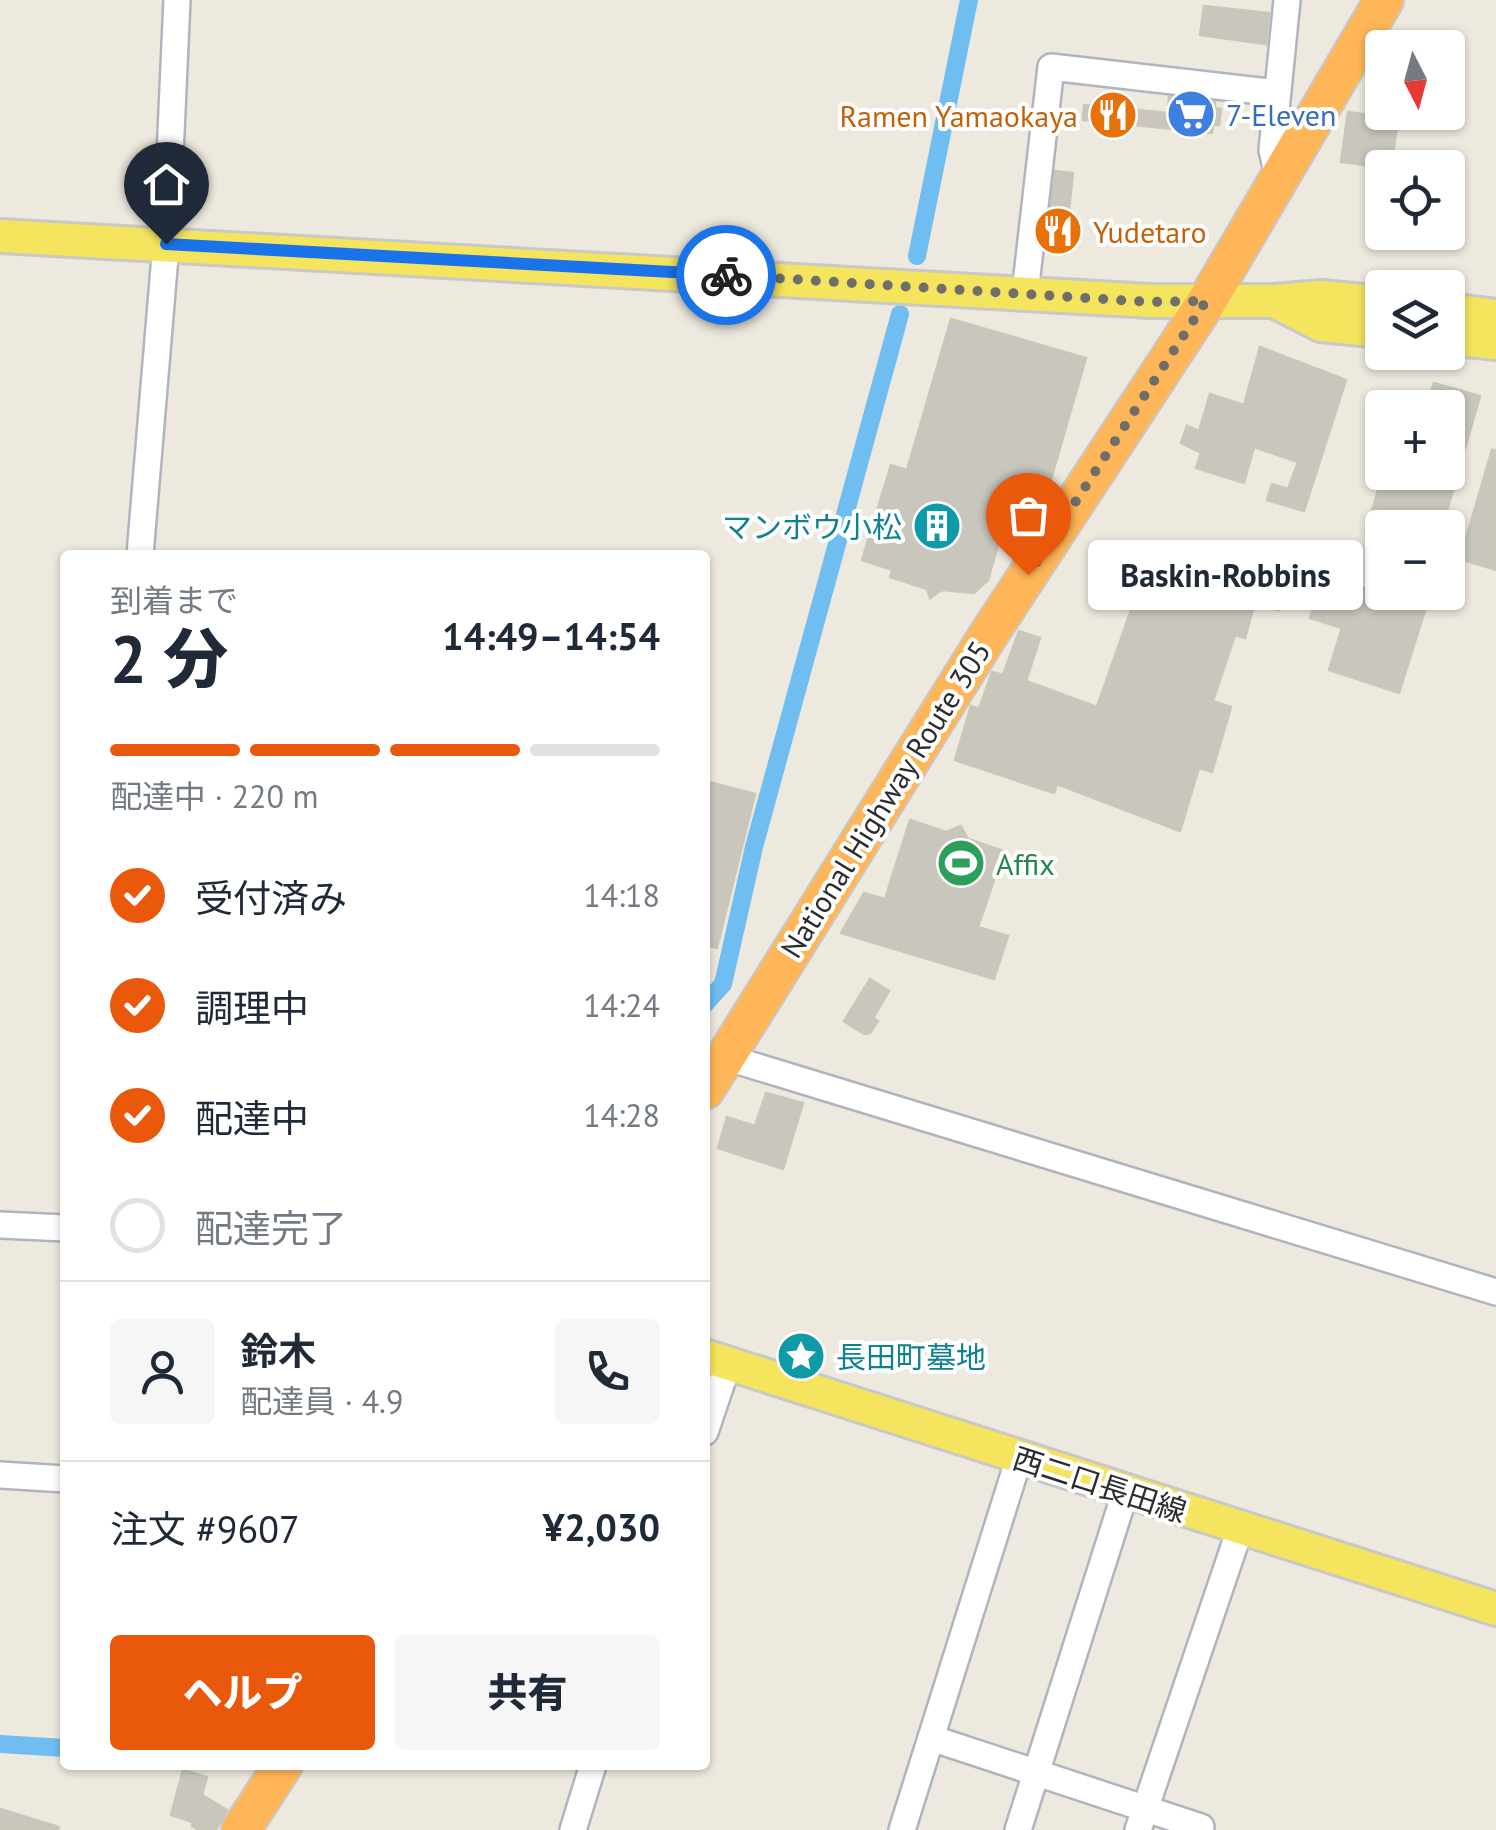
<!DOCTYPE html>
<html lang="ja">
<head>
<meta charset="utf-8">
<style>
	:root { --surface:#fff; --page:#f6f6f7; --text:#1f2937; --muted:#747a83; --line:#e0e1e3; --accent:#ea580c }
	body { margin:0; font-family:"PT Sans","Noto Sans JP",sans-serif; background:var(--page); color:var(--text); height:100vh; display:flex; flex-direction:column; font-size:38px; white-space:nowrap }
	* { box-sizing:border-box; margin:0 }
	p { font-size:32px; color:var(--muted) }
	.icon { flex:none; width:55px; height:55px; fill:none; stroke:currentColor; stroke-width:2; stroke-linecap:round; stroke-linejoin:round }
	.map { position:relative; flex:1; overflow:hidden }
	.side { position:absolute; left:60px; top:550px; width:650px; height:1220px; display:flex; flex-direction:column; background:var(--surface); border-radius:10px; box-shadow:0 2px 8px #0004 }
	.side>* { flex:none }
	.needle { width:65px; rotate:174deg }
	.controls { position:absolute; left:1365px; top:30px; display:grid; gap:20px }
	.controls a { display:grid; place-items:center; width:100px; height:100px; border-radius:10px; background:var(--surface); box-shadow:0 2px 8px #0004; font-size:50px }
	.pin { position:absolute; display:grid; place-items:center; width:85px; height:85px; color:#fff; margin:-102px -42px; border-radius:50% 50% 50% 0; rotate:-45deg; box-shadow:0 0 10px #0007 }
	.pin .icon { rotate:45deg }
	.courier { position:absolute; display:grid; place-items:center; width:100px; height:100px; margin:-50px; border:8px solid #1a73e8; border-radius:50%; background:#fff; color:#222; box-shadow:0 2px 12px #0007 }
	.bubble { position:absolute; height:70px; border-radius:10px; background:var(--surface); box-shadow:0 2px 8px #0004; font-size:32px; font-weight:800; line-height:70px; text-align:center }
	.head em { font-style:normal; font-weight:800 }
	.head div { display:flex; flex-direction:column-reverse }
	.head { display:flex; align-items:center; justify-content:space-between; height:170px; padding:0 50px }
	h1 { font-size:65px; font-weight:800; line-height:75px }
	.bar { display:grid; grid-template-columns:repeat(4,1fr); gap:15px 10px; align-content:center; height:120px; padding:0 50px }
	.bar i { height:12px; border-radius:8px; background:var(--line) }
	.bar .active { background:var(--accent) }
	.bar p { grid-column:span 4 }
	.line { display:flex; align-items:center; gap:25px; padding:0 50px; border-top:2px solid var(--line) }
	.line div { flex:1 }
	.round { display:grid; place-items:center; flex:none; width:105px; height:105px; border-radius:10px; background:var(--page) }
	ol { padding:0 50px; list-style:none }
	li { display:flex; align-items:center; gap:30px; height:110px }
	li p { margin-inline-start:auto }
	li .icon { padding:10px; border-radius:50%; background:var(--accent); color:#fff; stroke-width:4 }
	li:last-child { color:var(--muted) }
	li i { width:55px; height:55px; border:5px solid var(--line); border-radius:50% }
	.primary-button { display:flex; gap:20px; margin-top:auto; padding:20px 50px }
	.primary-button a { flex:1; height:115px; border-radius:10px; background:var(--accent); color:#fff; font-size:40px; font-weight:800; line-height:115px; text-align:center }
	.primary-button a+a { background:var(--page); color:var(--text) }
	.map>svg:first-child { display:block }
	.lines { fill:none; stroke-linecap:round; stroke-linejoin:round }
	.canal { stroke:#70bef1; stroke-width:18 }
	.building { fill:#c9c7bd; stroke:#cac6b8; stroke-width:2.5 }
	.minor-casing { stroke:#b2b3c0; stroke-width:30 }
	.major-casing { stroke:#c8c8c8; stroke-width:38 }
	.highway-casing { stroke:#c8c8c8; stroke-width:42 }
	.minor { stroke:#fff; stroke-width:25 }
	.major { stroke:#f4e45e; stroke-width:32 }
	.highway { stroke:#ffb658; stroke-width:38 }
	.done { stroke:#706e6a; stroke-width:10; stroke-dasharray:0 18 }
	.route { stroke:#1a73e8; stroke-width:12 }
	.labels { text-anchor:middle; dominant-baseline:central; stroke-width:8; stroke-linejoin:round; paint-order:stroke }
	.shop-label { font-size:30px; fill:#366cbe; stroke:#fff; text-anchor:start }
	.food-label { font-size:30px; fill:#c56008; stroke:#fff; text-anchor:end }
	.culture-label { font-size:30px; fill:#0d838f; stroke:#fff; text-anchor:end }
	.street-label { font-size:30px; fill:#2c2c2c; stroke:#fff }
	.leisure-label { font-size:30px; fill:#27864d; stroke:#fff; text-anchor:start }
</style>
</head>
<body>
<div class="map">
<svg width="1496" height="1830" viewBox="0 0 1496 1830">
	<rect width="100%" height="100%" fill="#eee9de"/>
	<g class="lines">
		<!-- canal -->
		<g class="canal">
			<polyline points="917,256 969,0"/>
			<polyline points="705,1004 723,984 754,847 900,314"/>
			<polyline points="0,1744 65,1748"/>
		</g>
	</g>
	<!-- building -->
	<g class="building">
		<polygon points="1204,6 1269,13 1266,44 1200,35"/>
		<polygon points="1169,97 1215,102 1215,108 1221,109 1219,125 1213,125 1212,133 1083,120 1084,105 1168,113"/>
		<polygon points="1348,112 1398,119 1391,168 1341,162"/>
		<polygon points="1055,171 1073,173 1065,246 1047,244"/>
		<polygon points="951,319 1086,358 1047,493 1015,484 988,580 974,593 942,590 930,598 927,589 890,577 893,570 862,560 891,465 907,470"/>
		<polygon points="1260,347 1346,380 1304,511 1267,500 1272,484 1288,489 1298,462 1254,447 1244,483 1196,468 1201,453 1181,443 1187,426 1199,431 1210,394 1244,405"/>
		<polygon points="1434,383 1480,396 1442,528 1382,528 1382,538 1366,533 1383,472 1448,472 1448,408 1425,408"/>
		<polygon points="1492,450 1496,450 1496,570 1460,559"/>
		<polygon points="1250,551 1289,564 1278,610 1255,602 1245,638 1235,635 1213,701 1231,707 1212,772 1199,768 1180,831 1057,784 1054,793 955,760 971,706 979,709 992,672 1003,675 1019,631 1040,638 1026,681 1097,707 1145,570 1222,594 1232,559 1246,562"/>
		<polygon points="1324,576 1426,607 1399,693 1329,670 1342,628 1310,618"/>
		<polygon points="705,781 755,794 717,948 705,945"/>
		<polygon points="910,820 946,832 961,826 968,839 1004,851 978,927 1008,936 994,979 841,933 864,893 885,899"/>
		<polygon points="870,979 889,991 873,1018 878,1021 870,1033 864,1034 844,1021"/>
		<polygon points="766,1093 803,1103 783,1169 718,1148 727,1117 755,1126"/>
		<polygon points="183,1770 207,1777 202,1795 227,1810 216,1830 199,1830 192,1826 193,1822 171,1815"/>
		<polygon points="0,1809 59,1827 58,1830 0,1830"/>
	</g>
	<g class="lines">
		<!-- minor casing -->
		<g class="minor-casing">
			<g id="minor">
				<polyline points="1278,176 1272,150 1287,0"/>
				<polyline points="1025,293 1051,67 1277,93"/>
				<polyline points="140,555 166,244 177,0"/>
				<polyline points="725,1057 1496,1292"/>
				<polyline points="0,1225 65,1228"/>
				<polyline points="705,1432 728,1364"/>
				<polyline points="0,1475 65,1479"/>
				<polyline points="931,1738 1201,1827"/>
				<polyline points="573,1830 593,1765"/>
				<polyline points="902,1830 1019,1458"/>
				<polyline points="1018,1830 1125,1493"/>
				<polyline points="1138,1830 1240,1529"/>
			</g>
		</g>
		<!-- major casing -->
		<g class="major-casing">
			<g id="major">
				<polyline points="0,236 1151,301 1274,301 1321,325 1382,331"/>
				<polyline points="1274,301 1322,297 1382,303"/>
				<polyline points="1448,310 1496,316"/>
				<polyline points="1448,338 1496,343"/>
				<polyline points="705,1356 1496,1609"/>
			</g>
		</g>
		<!-- highway casing -->
		<g class="highway-casing">
			<g id="highway">
				<polyline points="705,1090 987,637 1207,301 1384,0"/>
				<polyline points="241,1830 283,1765"/>
			</g>
		</g>
		<!-- minor -->
		<use href="#minor" class="minor"/>
		<!-- major -->
		<use href="#major" class="major"/>
		<!-- highway -->
		<use href="#highway" class="highway"/>
	</g>
	<g class="lines">
		<!-- done -->
		<polyline class="done" points="726,275 1150,302 1206,301 1028,575"/>
		<!-- route -->
		<polyline class="route" points="166,244 726,275"/>
	</g>
	<!-- icons -->
	<defs>
		<g id="supermarket-disc" transform="scale(2.5)"><circle r="9.5" fill="#3f7fe0" stroke="#fff"/><path d="M-6-5.5h2.5l.6 2H6L4.5 2H-2.5L-4.4-4H-6ZM-1.5 3.2a1.3 1.3 0 1 0 .1 0ZM3 3.2a1.3 1.3 0 1 0 .1 0Z" fill="#fff"/></g>
		<g id="restaurant-disc" transform="scale(2.5)"><circle r="9.5" fill="#e8710a" stroke="#fff"/><path d="M-5-6h1v4h1v-4h1v4h1v-4h1v5L-1.5 .5V6h-2V.5L-5-1ZM5-6V6H3V1.5H1.5Q1.5-4 5-6Z" fill="#fff"/></g>
		<g id="building-disc" transform="scale(2.5)"><circle r="9.5" fill="#0f9aa8" stroke="#fff"/><path d="M-4-6H4V6H1V3H-1V6H-4ZM-2.5-4.3h1.7v1.8h-1.7ZM.8-4.3h1.7v1.8H.8ZM-2.5-1h1.7V.8h-1.7ZM.8-1h1.7V.8H.8Z" fill="#fff"/></g>
		<g id="stadium-disc" transform="scale(2.5)"><circle r="9.5" fill="#2e9e5b" stroke="#fff"/><path d="M0-5a6.5 5 0 1 0 0 10a6.5 5 0 1 0 0-10ZM-3.5-1.8h7v3.6h-7Z" fill="#fff"/></g>
		<g id="sight-disc" transform="scale(2.5)"><circle r="9.5" fill="#0f9aa8" stroke="#fff"/><path d="M0-6L1.8-2.2L6-1.7L2.9 1.2L3.7 5.4L0 3.3L-3.7 5.4L-2.9 1.2L-6-1.7L-1.8-2.2Z" fill="#fff"/></g>
	</defs>
	<g fill-rule="evenodd">
		<use href="#supermarket-disc" x="1191" y="114"/>
		<use href="#restaurant-disc" x="1113" y="115"/>
		<use href="#restaurant-disc" x="1058" y="231"/>
		<use href="#building-disc" x="937" y="526"/>
		<use href="#stadium-disc" x="961" y="863"/>
		<use href="#sight-disc" x="801" y="1356"/>
	</g>
	<g class="labels">
		<!-- shop labels -->
		<g class="shop-label">
			<text x="1226" y="114">7-Eleven</text>
		</g>
		<!-- food labels -->
		<g class="food-label">
			<text x="1078" y="115">Ramen Yamaokaya</text>
			<text x="1093" y="231" text-anchor="start">Yudetaro</text>
		</g>
		<!-- culture labels -->
		<g class="culture-label">
			<text x="902" y="526">マンボウ小松</text>
			<text x="836" y="1356" text-anchor="start">長田町墓地</text>
		</g>
		<!-- street labels -->
		<g class="street-label">
			<text transform="translate(885 799) rotate(-58)">National Highway Route 305</text>
			<text transform="translate(1100 1484) rotate(18)">西二口長田線</text>
		</g>
		<!-- leisure labels -->
		<g class="leisure-label">
			<text x="996" y="863">Affix</text>
		</g>
	</g>
</svg>
<div class="controls">
<a><svg class="needle" viewBox="-14 -14 28 28"><path d="M0-13l5 13h-10z" fill="#e53935"/><path d="M0 13l5-13h-10z" fill="#747a83"/></svg></a>
<a><svg class="icon" aria-label="locate" viewBox="0 0 24 24"><circle cx="12" cy="12" r="6"/><path d="M12 2v4M12 18v4M2 12h4M18 12h4"/></svg></a>
<a><svg class="icon" aria-label="layers" viewBox="0 0 24 24"><path d="M12 4l9 5-9 5-9-5zM3 14l9 5 9-5"/></svg></a>
<a>+</a>
<a>−</a>
</div>
<div class="pin" style="left:1028px;top:575px;background:#ea580c"><svg class="icon" aria-label="bag" viewBox="0 0 24 24"><path d="M5 8h14l-1 12H6zM9 8a3 3 0 0 1 6 0"/></svg></div>
<div class="pin" style="left:166px;top:244px;background:#1f2937"><svg class="icon" aria-label="home" viewBox="0 0 24 24"><path d="M3 11l9-7 9 7M6 9v11h12V9"/></svg></div>
<div class="courier" style="left:726px;top:275px"><svg class="icon" aria-label="bike" viewBox="0 0 24 24"><circle cx="6" cy="16" r="4"/><circle cx="18" cy="16" r="4"/><path d="M6 16l4-8h5l3 8M10 8l3 8H6M13 5h3"/></svg></div>
<div class="bubble" style="left:1088px;top:540px;width:275px">Baskin-Robbins</div>
<section class="side">
<div class="head"><div><h1>2 分</h1><p>到着まで</p></div><em>14:49–14:54</em></div>
<div class="bar"><i class="active"></i><i class="active"></i><i class="active"></i><i></i><p>配達中 · 220 m</p></div>
<ol>
<li><svg class="icon" aria-label="check" viewBox="0 0 24 24"><path d="M5 12l5 5 9-10"/></svg>受付済み<p>14:18</p></li>
<li><svg class="icon" aria-label="check" viewBox="0 0 24 24"><path d="M5 12l5 5 9-10"/></svg>調理中<p>14:24</p></li>
<li><svg class="icon" aria-label="check" viewBox="0 0 24 24"><path d="M5 12l5 5 9-10"/></svg>配達中<p>14:28</p></li>
<li><i></i>配達完了</li>
</ol>
<div class="line" style="height:180px"><a class="round"><svg class="icon" aria-label="person" viewBox="0 0 24 24"><circle cx="12" cy="8" r="4"/><path d="M4 21q1-7 8-7t8 7"/></svg></a><div><b>鈴木</b><p>配達員 · 4.9</p></div><a class="round"><svg class="icon" aria-label="phone" viewBox="0 0 24 24"><path d="M5 4h4l2 5-3 2q2 4 5 5l2-3 5 2v4C11 20 4 13 5 4z"/></svg></a></div>
<div class="line" style="height:130px"><div>注文 #9607</div><b>¥2,030</b></div>
<div class="primary-button"><a>ヘルプ</a><a>共有</a></div>
</section>
</div>
</body>
</html>
